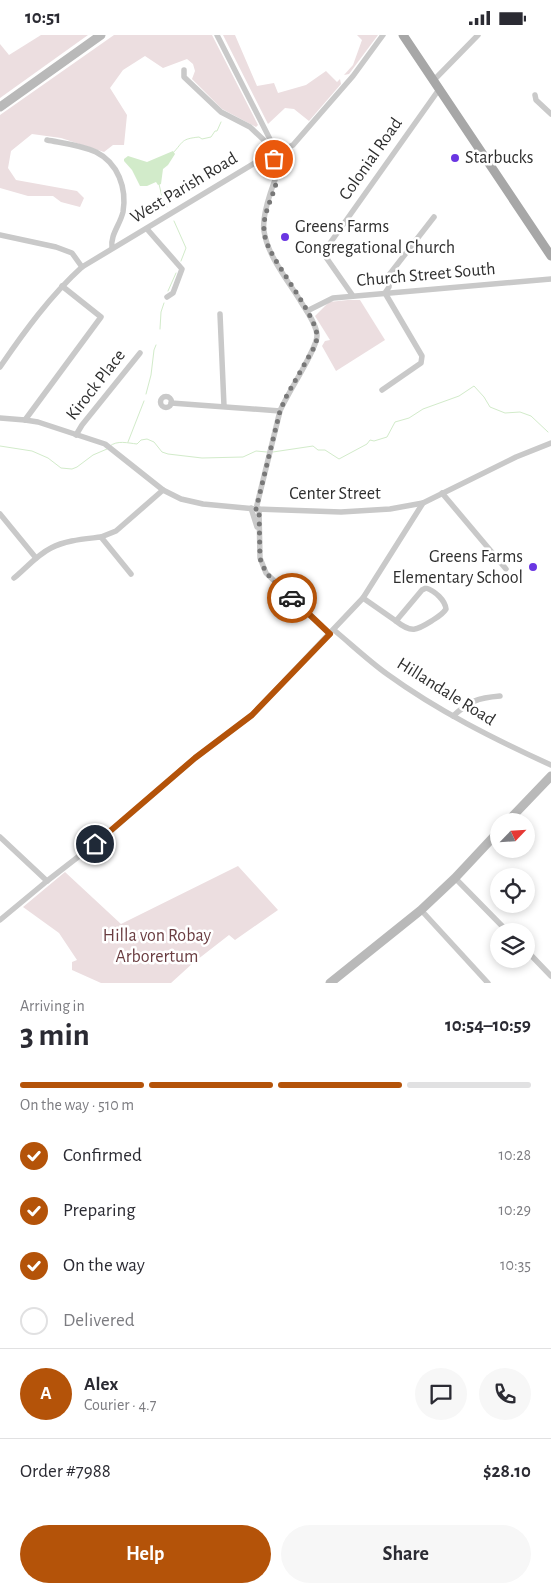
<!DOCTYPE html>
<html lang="en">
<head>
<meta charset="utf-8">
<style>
	:root { --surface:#fff; --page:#f7f7f7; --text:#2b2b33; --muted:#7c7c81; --line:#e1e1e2; --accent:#b45309 }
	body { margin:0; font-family:"Alegreya Sans",sans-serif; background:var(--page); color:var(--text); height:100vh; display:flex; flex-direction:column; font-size:19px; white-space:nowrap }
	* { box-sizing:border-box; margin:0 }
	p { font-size:16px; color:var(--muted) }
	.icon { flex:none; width:28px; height:28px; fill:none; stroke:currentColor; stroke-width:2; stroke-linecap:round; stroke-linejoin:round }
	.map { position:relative; height:948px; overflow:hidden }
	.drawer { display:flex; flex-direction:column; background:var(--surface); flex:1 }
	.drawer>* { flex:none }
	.needle { width:32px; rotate:65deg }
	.tools { position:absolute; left:490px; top:778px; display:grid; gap:10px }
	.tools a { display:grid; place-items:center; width:45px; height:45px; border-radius:50%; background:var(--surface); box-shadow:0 2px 8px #0003; font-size:25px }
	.pin { position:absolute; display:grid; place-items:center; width:42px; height:42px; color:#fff; margin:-21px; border:2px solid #fff; border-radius:50%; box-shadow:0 1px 5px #0007 }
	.courier { position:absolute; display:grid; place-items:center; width:50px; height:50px; margin:-25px; border:4px solid #b45309; border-radius:50%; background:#fff; color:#222; box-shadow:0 1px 6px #0007 }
	.summary em { font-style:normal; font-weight:600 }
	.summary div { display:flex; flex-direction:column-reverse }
	.summary { display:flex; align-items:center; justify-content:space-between; height:85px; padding:0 20px }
	h1 { font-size:32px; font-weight:600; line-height:38px }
	.bar { display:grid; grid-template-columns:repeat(4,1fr); gap:8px 5px; align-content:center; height:60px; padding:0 20px }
	.bar i { height:6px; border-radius:4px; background:var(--line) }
	.bar .selected { background:var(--accent) }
	.bar p { grid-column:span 4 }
	.line { display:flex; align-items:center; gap:12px; padding:0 20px; border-top:1px solid var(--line) }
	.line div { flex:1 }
	.round { display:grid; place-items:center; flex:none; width:52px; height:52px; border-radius:26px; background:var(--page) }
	ol { padding:0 20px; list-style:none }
	li { display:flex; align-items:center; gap:15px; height:55px }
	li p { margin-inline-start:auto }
	li .icon { padding:5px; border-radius:50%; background:var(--accent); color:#fff; stroke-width:4 }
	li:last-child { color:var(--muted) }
	li i { width:28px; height:28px; border:2px solid var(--line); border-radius:50% }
	.action { display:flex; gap:10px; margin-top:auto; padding:10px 20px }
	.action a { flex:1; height:58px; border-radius:30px; background:var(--accent); color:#fff; font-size:20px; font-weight:600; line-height:58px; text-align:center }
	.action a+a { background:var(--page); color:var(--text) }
	.status { display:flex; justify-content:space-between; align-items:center; height:35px; padding:0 25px; background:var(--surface); direction:ltr }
	.status svg { height:14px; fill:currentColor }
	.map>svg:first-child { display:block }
	.green { fill:#ecdee0 }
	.water { fill:#d2ebca }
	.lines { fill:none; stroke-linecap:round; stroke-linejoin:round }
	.stream { stroke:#d2ebca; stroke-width:1 }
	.street { stroke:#c9c9c9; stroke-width:5.5 }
	.secondary { stroke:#b9b9b9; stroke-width:9 }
	.primary { stroke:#a7a7a7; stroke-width:9 }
	.done { stroke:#787878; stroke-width:5; stroke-dasharray:0 9 }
	.route { stroke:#b45309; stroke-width:6 }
	.poi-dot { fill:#6a36e2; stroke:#fff; stroke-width:2 }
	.labels { text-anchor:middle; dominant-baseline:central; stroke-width:5; stroke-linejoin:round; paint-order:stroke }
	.poi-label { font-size:18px; fill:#2f2f2f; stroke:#fff; text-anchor:start }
	.street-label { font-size:18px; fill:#2f2f2f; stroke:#fff }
	.park-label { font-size:18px; fill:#6a3d41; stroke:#fff }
</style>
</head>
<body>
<div class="status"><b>10:51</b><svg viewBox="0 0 49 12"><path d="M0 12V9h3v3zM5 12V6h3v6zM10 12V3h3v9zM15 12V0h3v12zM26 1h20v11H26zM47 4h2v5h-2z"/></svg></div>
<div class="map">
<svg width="551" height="948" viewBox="0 0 551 948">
	<rect width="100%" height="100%" fill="#fff"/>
	<!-- green -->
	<g class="green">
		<polygon points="41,0 88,0 0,63 0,9 9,20"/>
		<polygon points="114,0 212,0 258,90 256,92 222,74 192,44 195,36 193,29 187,24 163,33 145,21 123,35 110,53 127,80 124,110 113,110 104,117 61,103 32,99 11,116 8,133 16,145 77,156 84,163 80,172 61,167 53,161 28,161 0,153 0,80"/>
		<polygon points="223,0 235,0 257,51 274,48 278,58 306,50 326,36 337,47 340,44 341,49 309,86 294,74 285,73 268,89"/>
		<polygon points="357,0 378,0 349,39 344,40 353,30 362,5"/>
		<polygon points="348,265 360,265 385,305 336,336 322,311 325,306 330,305 315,281 329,267"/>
		<polygon points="238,831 278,875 235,905 229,900 193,928 171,948 101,948 72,935 72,927 77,925 59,898 23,872 65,837 121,889"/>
	</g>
	<!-- water -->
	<polygon class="water" points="173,116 175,119 168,130 163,134 161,149 158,150 156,147 147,151 140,151 132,135 124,126 124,124 128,121 147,127"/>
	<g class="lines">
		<!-- stream -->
		<g class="stream">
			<path d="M173,118C184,106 181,104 199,102L202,104L211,102L215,96H217L221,87"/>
			<polyline points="159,149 163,166 167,172"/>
			<polyline points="174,186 186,213 181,226"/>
			<polyline points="168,256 176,238"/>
			<polyline points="160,294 161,277 164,268"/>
			<polyline points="146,359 151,340 154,315 156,310"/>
			<polyline points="128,407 144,366"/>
			<polyline points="0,411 32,416 48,423 61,433 72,434 77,432 93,420 107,414"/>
			<path d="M110,411C117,405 128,408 137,409L141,405L147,404L154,407L162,417L168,419L202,423L243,422L256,416L267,417"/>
			<polyline points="273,417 313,411 318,415 325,415 339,424 367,409 370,405 374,406 387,402 395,387 409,383 423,374 459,361 474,351 484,362 490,372 505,378 520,377 531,381 548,397"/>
		</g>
		<!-- street -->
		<g class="street">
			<polyline points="217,0 277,118"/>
			<polyline points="184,35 184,42 221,77 250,92 267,108 274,112"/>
			<polyline points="434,45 478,0"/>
			<polyline points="535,60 536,65 551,79"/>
			<path d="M47,105C62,108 81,110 96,117C118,128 127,153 123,177C120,190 110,200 112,213"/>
			<polyline points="272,120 278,137"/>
			<polyline points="147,194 182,234 173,258 167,262"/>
			<polyline points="0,200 56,212 72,218 82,232"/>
			<polyline points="353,261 323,218 440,53"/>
			<polyline points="307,276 333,263 551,244"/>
			<polyline points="220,279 224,371"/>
			<path d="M0,332C24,297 50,261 82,232L258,126L293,110L353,41L383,0"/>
			<polyline points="382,355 421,328 422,321 385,258 389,252 389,240 434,182"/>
			<circle cx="166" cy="367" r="5.5"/>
			<polyline points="171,368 280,376"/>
			<polyline points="0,383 25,385 38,387 105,409 163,455 181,464 203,469 256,474 341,477 390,474 423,468"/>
			<polyline points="25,385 101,282 62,251"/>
			<polyline points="76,400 82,390 140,318"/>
			<polyline points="442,458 506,534"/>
			<polyline points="251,473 257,492"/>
			<path d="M256,474L280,376C287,359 317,314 317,301C317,290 307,277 301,267C289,247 267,220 264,196C261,177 277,139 285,120L283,115"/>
			<polyline points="259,474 260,523 266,538 330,599"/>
			<polyline points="0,479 36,523"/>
			<polyline points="101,502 116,496 163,455"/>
			<path d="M14,543C26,533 37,520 51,513C66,505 85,504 101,502L131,539"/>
			<path d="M426,553C435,556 445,565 446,574C443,579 438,582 433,585C417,595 412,599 396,586L422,555Z"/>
			<polyline points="363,563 396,586"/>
			<path d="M334,595C352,610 369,626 387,639C438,676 494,704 551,730"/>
			<path d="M453,681C470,666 477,663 500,661"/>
			<polyline points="0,802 47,846"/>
			<polyline points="455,843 507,896"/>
			<polyline points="421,875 488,948"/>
			<polyline points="0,885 47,846 105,801 195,723 252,680 363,563 423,468 516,422 551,408"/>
			<polyline points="526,915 551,941"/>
		</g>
		<!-- secondary -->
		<g class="secondary">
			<polyline points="0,72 101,0"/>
			<polyline points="508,786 551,741"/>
			<polyline points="330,948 421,875 455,843 499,796"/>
		</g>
		<!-- primary -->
		<polyline class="primary" points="403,0 551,221"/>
	</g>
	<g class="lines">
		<!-- done -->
		<path class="done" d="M274,124C275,129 278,135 278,139C274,167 255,184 269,213C278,233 317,283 317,301C317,306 315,311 312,316L286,362L280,376L256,474H259L260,523C265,541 278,551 292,563"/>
		<!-- route -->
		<polyline class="route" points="95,809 195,723 252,680 330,599 292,563"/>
	</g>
	<!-- markers -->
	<g class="poi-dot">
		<circle cx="455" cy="123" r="5"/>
		<circle cx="285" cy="202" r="5"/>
		<circle cx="533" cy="532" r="5"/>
	</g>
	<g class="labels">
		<!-- poi labels -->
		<g class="poi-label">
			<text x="465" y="123">Starbucks</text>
			<text x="295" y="192">Greens Farms<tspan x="295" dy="21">Congregational Church</tspan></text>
			<text x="523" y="522" text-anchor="end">Greens Farms<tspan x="523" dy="21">Elementary School</tspan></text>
		</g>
		<!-- street labels -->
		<g class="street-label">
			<text transform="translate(371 124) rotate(-55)">Colonial Road</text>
			<text transform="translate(184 153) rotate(-31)">West Parish Road</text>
			<text transform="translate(426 240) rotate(-5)">Church Street South</text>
			<text transform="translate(96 350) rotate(-52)">Kirock Place</text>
			<text x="335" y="459">Center Street</text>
			<text transform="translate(446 657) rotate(32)">Hillandale Road</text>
		</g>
		<!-- park labels -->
		<g class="park-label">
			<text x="157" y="901">Hilla von Robay<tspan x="157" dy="21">Arborertum</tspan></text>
		</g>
	</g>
</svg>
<div class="tools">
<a><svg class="needle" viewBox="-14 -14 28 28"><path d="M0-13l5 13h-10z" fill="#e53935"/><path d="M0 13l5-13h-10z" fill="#7c7c81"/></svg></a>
<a><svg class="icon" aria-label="locate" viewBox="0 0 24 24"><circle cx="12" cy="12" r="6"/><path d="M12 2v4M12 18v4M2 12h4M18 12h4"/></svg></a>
<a><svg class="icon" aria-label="layers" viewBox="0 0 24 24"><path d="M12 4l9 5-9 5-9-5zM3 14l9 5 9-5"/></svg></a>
</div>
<div class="pin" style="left:274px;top:124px;background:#ea580c"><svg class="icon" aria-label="bag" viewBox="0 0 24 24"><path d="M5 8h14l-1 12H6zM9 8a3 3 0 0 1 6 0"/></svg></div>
<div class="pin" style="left:95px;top:809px;background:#1f2937"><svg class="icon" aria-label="home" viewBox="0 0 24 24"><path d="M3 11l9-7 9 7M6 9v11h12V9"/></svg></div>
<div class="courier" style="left:292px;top:563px"><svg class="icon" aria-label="car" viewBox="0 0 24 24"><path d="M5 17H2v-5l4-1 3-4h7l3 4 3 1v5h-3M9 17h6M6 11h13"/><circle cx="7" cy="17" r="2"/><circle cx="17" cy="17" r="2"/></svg></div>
</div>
<section class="drawer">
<div class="summary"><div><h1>3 min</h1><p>Arriving in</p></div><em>10:54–10:59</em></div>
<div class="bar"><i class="selected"></i><i class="selected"></i><i class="selected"></i><i></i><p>On the way · 510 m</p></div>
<ol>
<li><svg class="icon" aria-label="check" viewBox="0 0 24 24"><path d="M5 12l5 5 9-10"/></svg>Confirmed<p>10:28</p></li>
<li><svg class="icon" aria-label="check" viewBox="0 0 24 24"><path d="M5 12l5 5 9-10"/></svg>Preparing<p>10:29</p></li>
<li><svg class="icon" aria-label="check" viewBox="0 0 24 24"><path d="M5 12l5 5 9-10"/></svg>On the way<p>10:35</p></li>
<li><i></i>Delivered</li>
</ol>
<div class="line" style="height:90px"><b class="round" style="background:var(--accent);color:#fff">A</b><div><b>Alex</b><p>Courier · 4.7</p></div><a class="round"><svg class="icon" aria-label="chat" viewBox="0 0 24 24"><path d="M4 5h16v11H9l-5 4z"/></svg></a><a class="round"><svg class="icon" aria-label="phone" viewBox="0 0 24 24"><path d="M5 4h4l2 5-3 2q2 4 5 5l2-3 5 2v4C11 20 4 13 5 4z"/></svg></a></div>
<div class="line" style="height:65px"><div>Order #7988</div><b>$28.10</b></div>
<div class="action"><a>Help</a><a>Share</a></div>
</section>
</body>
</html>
